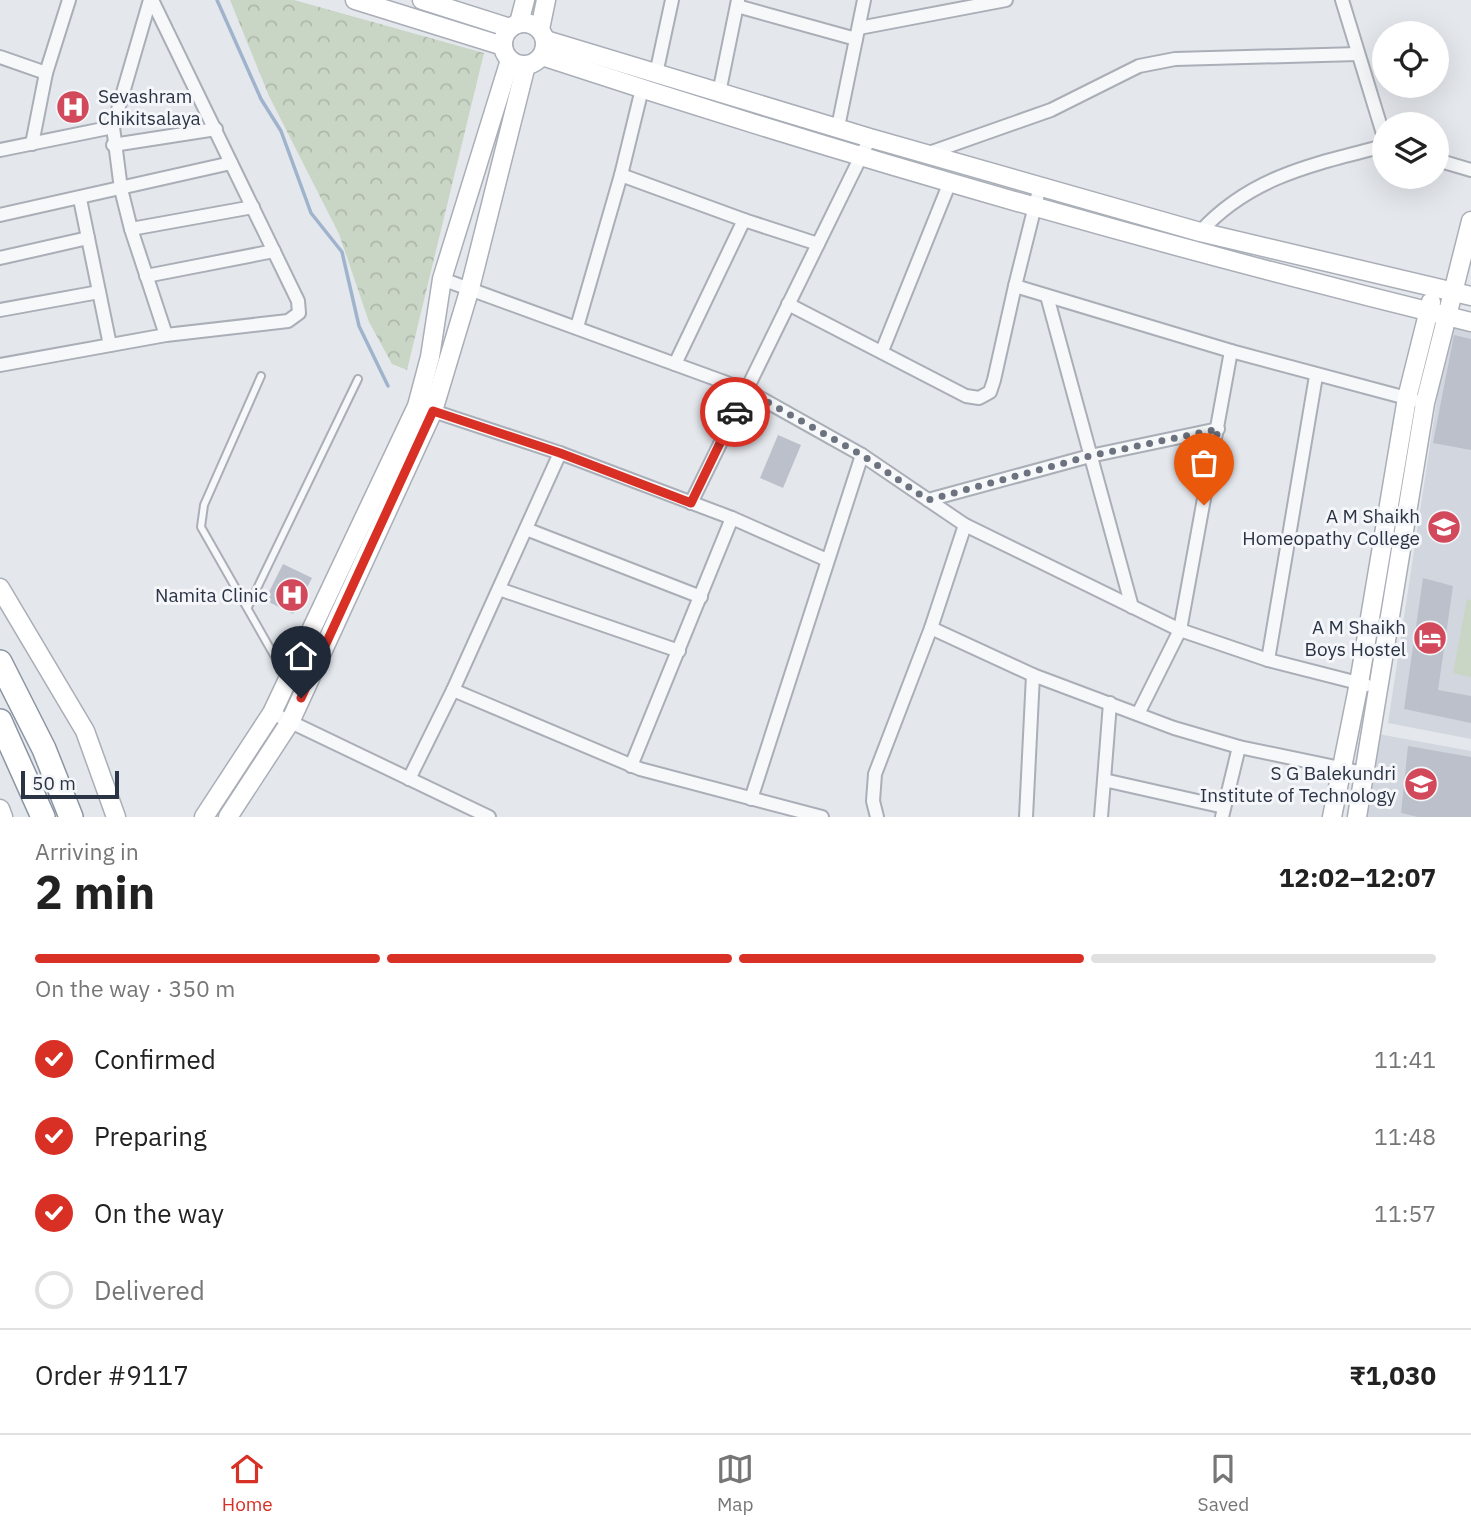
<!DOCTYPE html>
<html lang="en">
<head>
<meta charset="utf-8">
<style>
	:root { --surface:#fff; --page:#f2f2f2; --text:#222; --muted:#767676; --line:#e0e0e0; --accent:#d93025 }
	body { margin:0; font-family:"IBM Plex Sans",sans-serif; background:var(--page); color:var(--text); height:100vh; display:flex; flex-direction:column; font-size:26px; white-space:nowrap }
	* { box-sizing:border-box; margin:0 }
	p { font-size:23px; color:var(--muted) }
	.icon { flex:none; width:38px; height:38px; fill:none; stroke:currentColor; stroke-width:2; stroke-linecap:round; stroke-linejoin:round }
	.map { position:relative; height:817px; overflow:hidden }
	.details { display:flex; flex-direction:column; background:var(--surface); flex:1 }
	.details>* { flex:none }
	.tools { position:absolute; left:1372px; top:21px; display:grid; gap:14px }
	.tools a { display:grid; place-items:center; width:77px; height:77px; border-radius:50%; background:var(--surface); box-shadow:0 7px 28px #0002; font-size:35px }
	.scale { position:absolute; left:21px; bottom:18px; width:98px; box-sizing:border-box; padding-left:7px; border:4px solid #2b3445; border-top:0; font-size:19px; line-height:24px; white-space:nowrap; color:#2b3445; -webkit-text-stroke:5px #f4f6f9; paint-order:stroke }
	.pin { position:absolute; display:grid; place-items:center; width:60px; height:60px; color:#fff; margin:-72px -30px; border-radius:50% 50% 50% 0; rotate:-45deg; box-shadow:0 0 7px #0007 }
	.pin .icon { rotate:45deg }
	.courier { position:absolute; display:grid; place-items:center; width:70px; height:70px; margin:-35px; border:5px solid #d93025; border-radius:50%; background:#fff; color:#222; box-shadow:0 2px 9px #0007 }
	.summary em { font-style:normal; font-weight:700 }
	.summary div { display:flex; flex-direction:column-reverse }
	.summary { display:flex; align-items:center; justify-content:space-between; height:119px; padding:0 35px }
	h1 { font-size:46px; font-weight:700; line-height:52px }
	.bar { display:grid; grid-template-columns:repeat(4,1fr); gap:10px 7px; align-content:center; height:84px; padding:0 35px }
	.bar i { height:9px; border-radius:5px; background:var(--line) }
	.bar .selected { background:var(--accent) }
	.bar p { grid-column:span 4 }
	.line { display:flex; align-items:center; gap:18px; padding:0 35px; border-top:2px solid var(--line) }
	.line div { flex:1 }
	ol { padding:0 35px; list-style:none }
	li { display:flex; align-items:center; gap:21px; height:77px }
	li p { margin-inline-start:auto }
	li .icon { padding:7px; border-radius:50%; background:var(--accent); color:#fff; stroke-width:4 }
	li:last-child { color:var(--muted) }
	li i { width:38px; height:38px; border:4px solid var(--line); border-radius:50% }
	.menu { display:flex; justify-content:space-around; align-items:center; height:98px; border-top:2px solid var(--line); background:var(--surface); font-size:19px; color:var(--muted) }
	.menu a { display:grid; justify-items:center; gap:4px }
	.menu .selected { color:var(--accent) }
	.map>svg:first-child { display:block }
	.built { fill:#d2d6de }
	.forest { fill:url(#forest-crowns) }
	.pitch { fill:#c9d6c5 }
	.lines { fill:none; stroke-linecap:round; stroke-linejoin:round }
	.stream { stroke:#9fb4cc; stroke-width:3.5 }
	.building { fill:#bbc0ca }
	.lane-casing { stroke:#a9aeb7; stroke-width:10 }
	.street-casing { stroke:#a9aeb7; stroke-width:16 }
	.secondary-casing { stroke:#a9aeb7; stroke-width:21 }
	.highway-casing { stroke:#8b94a3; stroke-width:26 }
	.lane { stroke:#f7f8fa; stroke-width:6 }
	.street { stroke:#f7f8fa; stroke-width:12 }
	.secondary { stroke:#fff; stroke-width:18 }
	.highway { stroke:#fff; stroke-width:23 }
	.done { stroke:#6c737f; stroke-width:7; stroke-dasharray:0 12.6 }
	.route { stroke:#d93025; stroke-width:9 }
	.labels { text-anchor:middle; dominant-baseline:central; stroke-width:6; stroke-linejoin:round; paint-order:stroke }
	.poi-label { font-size:19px; fill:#2b3445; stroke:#f4f6f9; text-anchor:end }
</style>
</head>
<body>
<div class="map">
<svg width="1471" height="817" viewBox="0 0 1471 817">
	<defs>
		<pattern id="forest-crowns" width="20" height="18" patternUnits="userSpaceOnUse" patternTransform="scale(1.75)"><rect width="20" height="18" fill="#c9d6c5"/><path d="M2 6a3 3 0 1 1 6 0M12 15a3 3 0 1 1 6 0" fill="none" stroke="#adb8ab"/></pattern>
	</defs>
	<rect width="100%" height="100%" fill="#e4e7ec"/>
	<!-- built -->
	<g class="built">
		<polygon points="1448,326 1471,332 1471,739 1388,723"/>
		<polygon points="1378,734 1471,751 1471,817 1367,817"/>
	</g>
	<!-- forest -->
	<polygon class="forest" points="230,0 294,0 484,53 407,370 392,364 369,322 339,234 269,96"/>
	<!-- pitch -->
	<polygon class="pitch" points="1467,599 1471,600 1471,677 1453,673"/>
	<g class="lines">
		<!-- stream -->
		<polyline class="stream" points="217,0 261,99 281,131 311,213 342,252 359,326 388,386"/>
	</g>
	<!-- building -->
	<g class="building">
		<polygon points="64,97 88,104 83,120 59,113"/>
		<polygon points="1454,335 1471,339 1471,450 1433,443"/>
		<polygon points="778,435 801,445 783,488 760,478"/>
		<polygon points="283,564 312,578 293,614 265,600"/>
		<polygon points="1423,578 1453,586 1438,690 1471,696 1471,723 1404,709"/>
		<polygon points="1408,746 1471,757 1471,817 1418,817 1401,813"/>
	</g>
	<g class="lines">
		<!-- lane casing -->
		<g class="lane-casing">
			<g id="lane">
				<polyline points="261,376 204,505 201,527 275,657 289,674"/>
				<polyline points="248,607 358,379"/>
			</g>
		</g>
		<!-- street casing -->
		<g class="street-casing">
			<g id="street">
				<polyline points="150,0 113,127 121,189 131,229 166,335"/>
				<polyline points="1342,0 1384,137"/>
				<polyline points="737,6 856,39"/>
				<polyline points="859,28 1006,0"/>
				<polyline points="0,57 46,73 69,0"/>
				<polyline points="656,74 672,0"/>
				<polyline points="719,93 738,0"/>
				<polyline points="838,127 864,0"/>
				<polyline points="32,144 46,73"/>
				<polyline points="113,145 216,129"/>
				<polyline points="0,150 113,127"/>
				<polyline points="929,153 1051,110 1139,66 1175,59 1358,54"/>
				<polyline points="1437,160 1471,170"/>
				<polyline points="621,175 642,89"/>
				<polyline points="1040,186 1015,286 1231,351 1180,630 1138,714"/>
				<polyline points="80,199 110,345"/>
				<polyline points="0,215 231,163"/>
				<polyline points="744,220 818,244"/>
				<polyline points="131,229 253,207"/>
				<path d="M1200,232C1251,176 1315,164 1384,146"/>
				<polyline points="0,258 88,238"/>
				<polyline points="146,276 274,251"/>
				<polyline points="442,279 746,390 862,455 965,525 1180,630 1268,660 1366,685"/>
				<polyline points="1047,296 1132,607"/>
				<polyline points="788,304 966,396 979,398 990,392 994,380 1015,286"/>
				<polyline points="0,310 99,292"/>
				<polyline points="577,327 621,175 744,220 675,364"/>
				<polyline points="882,351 950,182"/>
				<polyline points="1231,351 1414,400"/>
				<polyline points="0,365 166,335 288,321 299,313 298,301 152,0"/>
				<polyline points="560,453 732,518 631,766"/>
				<polyline points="928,500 1090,456 1218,429"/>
				<polyline points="691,503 870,138"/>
				<polyline points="732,518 827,560"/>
				<polyline points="526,529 701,597"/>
				<polyline points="499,589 679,651"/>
				<polyline points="931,628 1033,675 1174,728 1239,747 1364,773"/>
				<polyline points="1268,660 1316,376"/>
				<polyline points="453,690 640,769 822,817"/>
				<polyline points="272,713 489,817"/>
				<polyline points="409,779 453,690 560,453 427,409"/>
				<polyline points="1104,780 1110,703"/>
				<polyline points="751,799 862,455"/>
				<polyline points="877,817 873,801 875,774 931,628 965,525"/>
				<polyline points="1026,817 1033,675"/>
				<polyline points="1101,817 1104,780 1224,807"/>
				<polyline points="1222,817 1239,747"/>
			</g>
		</g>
		<!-- secondary casing -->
		<g class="secondary-casing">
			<g id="secondary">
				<polyline points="355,0 503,46"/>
				<polyline points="422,0 510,28"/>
				<circle cx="524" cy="44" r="21"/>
				<polyline points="519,23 525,0"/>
				<polyline points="540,29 546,0"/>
				<polyline points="546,40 870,138 1200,232 1471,296"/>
				<path d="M542,56C848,157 1158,245 1471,322"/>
				<polyline points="0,588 85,731 116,817"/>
				<polyline points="0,809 3,817"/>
				<polyline points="204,817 272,713 417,406 430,357 442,279 510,60"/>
				<polyline points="228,817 290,722 433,411 470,288 526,65"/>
				<polyline points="1332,817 1359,683 1407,398 1431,302"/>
				<polyline points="1357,817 1425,403 1471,221"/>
			</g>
		</g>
		<!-- highway casing -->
		<g class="highway-casing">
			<g id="highway">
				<polyline points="0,662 44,749 71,817"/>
				<polyline points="0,721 43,817"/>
			</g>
		</g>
		<!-- lane -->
		<use href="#lane" class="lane"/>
		<!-- street -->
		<use href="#street" class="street"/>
		<!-- secondary -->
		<use href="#secondary" class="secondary"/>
		<!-- highway -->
		<use href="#highway" class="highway"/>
	</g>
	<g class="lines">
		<!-- done -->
		<polyline class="done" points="735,412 746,390 862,455 928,500 1090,456 1218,429 1204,505"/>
		<!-- route -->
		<polyline class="route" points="301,698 433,411 560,453 691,503 735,412"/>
	</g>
	<!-- icons -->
	<defs>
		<g id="hospital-disc" transform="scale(1.75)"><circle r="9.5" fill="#d1495b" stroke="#f4f6f9"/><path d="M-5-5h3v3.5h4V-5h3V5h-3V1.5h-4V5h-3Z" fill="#fff"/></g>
		<g id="university-disc" transform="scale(1.75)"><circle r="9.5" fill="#d1495b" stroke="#f4f6f9"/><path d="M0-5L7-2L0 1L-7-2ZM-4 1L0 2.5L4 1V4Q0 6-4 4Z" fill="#fff"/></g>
		<g id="hotel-disc" transform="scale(1.75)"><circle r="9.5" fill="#d1495b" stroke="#f4f6f9"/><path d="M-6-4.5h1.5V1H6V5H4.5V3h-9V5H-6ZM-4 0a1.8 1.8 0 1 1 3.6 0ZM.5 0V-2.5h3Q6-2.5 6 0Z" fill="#fff"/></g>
	</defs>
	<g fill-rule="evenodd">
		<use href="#hospital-disc" x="73" y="107"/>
		<use href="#university-disc" x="1444" y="527"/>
		<use href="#hospital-disc" x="292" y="595"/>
		<use href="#hotel-disc" x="1430" y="638"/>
		<use href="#university-disc" x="1421" y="784"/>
	</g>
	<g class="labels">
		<!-- poi labels -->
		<g class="poi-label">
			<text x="98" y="96" text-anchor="start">Sevashram<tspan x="98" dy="22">Chikitsalaya</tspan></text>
			<text x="1420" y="516">A M Shaikh<tspan x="1420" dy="22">Homeopathy College</tspan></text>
			<text x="268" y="595">Namita Clinic</text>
			<text x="1406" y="627">A M Shaikh<tspan x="1406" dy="22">Boys Hostel</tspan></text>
			<text x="1396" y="773">S G Balekundri<tspan x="1396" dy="22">Institute of Technology</tspan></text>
		</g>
	</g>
</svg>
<div class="tools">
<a><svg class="icon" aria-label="locate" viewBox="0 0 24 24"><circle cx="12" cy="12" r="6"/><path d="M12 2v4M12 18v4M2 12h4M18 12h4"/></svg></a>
<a><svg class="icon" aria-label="layers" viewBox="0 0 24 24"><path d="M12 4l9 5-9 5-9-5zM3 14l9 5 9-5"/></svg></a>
</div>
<div class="scale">50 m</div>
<div class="pin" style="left:1204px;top:505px;background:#ea580c"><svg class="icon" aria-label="bag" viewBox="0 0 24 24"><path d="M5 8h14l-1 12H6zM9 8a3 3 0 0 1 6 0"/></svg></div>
<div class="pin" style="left:301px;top:698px;background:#1f2937"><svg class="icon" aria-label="home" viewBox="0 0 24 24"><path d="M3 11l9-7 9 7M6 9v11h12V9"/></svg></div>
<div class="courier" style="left:735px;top:412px"><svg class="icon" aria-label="car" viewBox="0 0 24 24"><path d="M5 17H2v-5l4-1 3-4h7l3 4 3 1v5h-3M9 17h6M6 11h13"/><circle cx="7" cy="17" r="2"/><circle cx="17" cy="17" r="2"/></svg></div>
</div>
<section class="details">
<div class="summary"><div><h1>2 min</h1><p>Arriving in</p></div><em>12:02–12:07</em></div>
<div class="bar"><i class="selected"></i><i class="selected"></i><i class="selected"></i><i></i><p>On the way · 350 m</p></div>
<ol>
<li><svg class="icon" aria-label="check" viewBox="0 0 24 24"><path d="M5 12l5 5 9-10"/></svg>Confirmed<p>11:41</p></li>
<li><svg class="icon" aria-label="check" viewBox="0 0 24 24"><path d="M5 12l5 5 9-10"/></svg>Preparing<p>11:48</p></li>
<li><svg class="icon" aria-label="check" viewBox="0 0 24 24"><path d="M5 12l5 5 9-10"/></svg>On the way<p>11:57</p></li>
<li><i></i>Delivered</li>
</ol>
<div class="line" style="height:91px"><div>Order #9117</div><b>₹1,030</b></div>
</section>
<nav class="menu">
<a class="selected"><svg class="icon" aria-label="home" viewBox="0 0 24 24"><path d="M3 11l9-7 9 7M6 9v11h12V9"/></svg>Home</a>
<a><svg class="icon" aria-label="map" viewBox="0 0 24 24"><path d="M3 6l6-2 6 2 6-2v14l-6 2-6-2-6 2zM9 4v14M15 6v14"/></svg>Map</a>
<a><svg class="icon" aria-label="saved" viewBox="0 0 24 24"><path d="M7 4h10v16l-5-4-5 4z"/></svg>Saved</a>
</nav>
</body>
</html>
